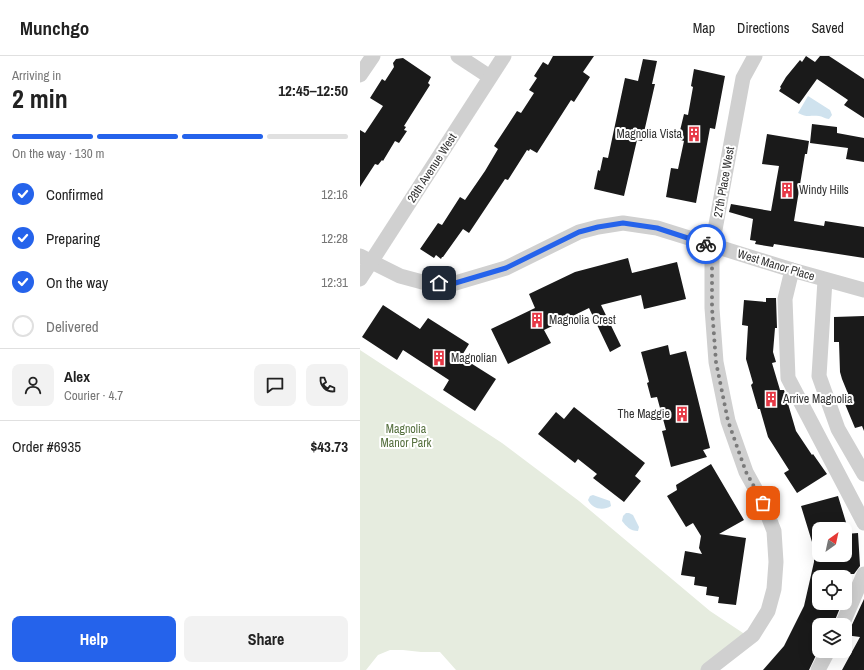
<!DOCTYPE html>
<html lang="en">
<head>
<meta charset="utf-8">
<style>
	:root { --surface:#fff; --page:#f2f2f2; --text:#222; --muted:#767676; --line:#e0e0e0; --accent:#2563eb }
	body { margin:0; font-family:"Archivo Narrow",sans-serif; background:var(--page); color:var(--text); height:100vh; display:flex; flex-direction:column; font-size:15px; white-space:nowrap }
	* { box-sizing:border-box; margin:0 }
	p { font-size:13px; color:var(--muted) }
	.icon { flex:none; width:22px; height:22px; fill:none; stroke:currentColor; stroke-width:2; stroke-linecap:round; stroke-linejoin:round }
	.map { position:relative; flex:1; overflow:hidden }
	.side { display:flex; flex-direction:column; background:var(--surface); width:360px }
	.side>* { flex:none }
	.needle { width:26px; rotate:33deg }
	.buttons { position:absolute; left:452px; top:466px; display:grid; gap:8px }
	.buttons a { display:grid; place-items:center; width:40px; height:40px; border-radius:8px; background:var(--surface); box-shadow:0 4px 16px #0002; font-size:20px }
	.pin { position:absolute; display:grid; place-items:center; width:34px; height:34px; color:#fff; margin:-17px; border-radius:8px; box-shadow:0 2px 6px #0006 }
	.courier { position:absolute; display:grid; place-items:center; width:40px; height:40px; margin:-20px; border:3px solid #2563eb; border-radius:50%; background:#fff; color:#222; box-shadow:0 1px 5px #0007 }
	.summary em { font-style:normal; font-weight:700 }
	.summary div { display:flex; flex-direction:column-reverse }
	.summary { display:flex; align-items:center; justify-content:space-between; height:68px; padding:0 12px }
	h1 { font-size:26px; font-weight:700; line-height:30px }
	.bar { display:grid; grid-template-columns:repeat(4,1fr); gap:6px 4px; align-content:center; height:48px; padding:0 12px }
	.bar i { height:5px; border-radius:3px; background:var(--line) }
	.bar .current { background:var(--accent) }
	.bar p { grid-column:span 4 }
	.line { display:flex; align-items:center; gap:10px; padding:0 12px; border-top:1px solid var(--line) }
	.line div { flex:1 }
	.round { display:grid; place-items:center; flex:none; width:42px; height:42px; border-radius:8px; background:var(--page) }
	ol { padding:0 12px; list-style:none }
	li { display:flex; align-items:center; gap:12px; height:44px }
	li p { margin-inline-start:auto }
	li .icon { padding:4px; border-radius:50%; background:var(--accent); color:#fff; stroke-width:4 }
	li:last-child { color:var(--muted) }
	li i { width:22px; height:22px; border:2px solid var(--line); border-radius:50% }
	.cta { display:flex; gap:8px; margin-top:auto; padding:8px 12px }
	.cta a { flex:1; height:46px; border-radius:8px; background:var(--accent); color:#fff; font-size:16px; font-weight:700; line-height:46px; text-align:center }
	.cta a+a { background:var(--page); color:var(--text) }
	header { display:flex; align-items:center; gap:24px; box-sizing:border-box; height:56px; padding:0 20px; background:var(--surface); border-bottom:1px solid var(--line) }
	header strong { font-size:19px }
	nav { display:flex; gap:22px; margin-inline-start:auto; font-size:14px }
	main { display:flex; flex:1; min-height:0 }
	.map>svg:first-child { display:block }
	.green { fill:#e6ecdf }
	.water { fill:#cfe2ee }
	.building { fill:#1a1a1a }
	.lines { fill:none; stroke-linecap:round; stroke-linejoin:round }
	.minor { stroke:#d0d0d0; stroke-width:15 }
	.done { stroke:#7a7a7a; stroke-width:4; stroke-dasharray:0 7.2 }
	.route { stroke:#2563eb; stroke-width:5 }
	.labels { text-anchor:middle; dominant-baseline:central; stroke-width:4; stroke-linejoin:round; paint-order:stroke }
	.poi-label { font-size:12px; fill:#333; stroke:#fff; text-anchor:start }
	.street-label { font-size:12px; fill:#333; stroke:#fff }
	.park-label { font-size:12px; fill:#56703f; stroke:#fff }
</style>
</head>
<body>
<header>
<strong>Munchgo</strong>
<nav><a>Map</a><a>Directions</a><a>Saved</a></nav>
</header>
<main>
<section class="side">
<div class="summary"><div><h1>2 min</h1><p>Arriving in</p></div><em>12:45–12:50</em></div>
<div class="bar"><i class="current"></i><i class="current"></i><i class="current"></i><i></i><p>On the way · 130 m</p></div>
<ol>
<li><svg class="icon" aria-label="check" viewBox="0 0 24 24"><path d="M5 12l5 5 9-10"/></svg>Confirmed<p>12:16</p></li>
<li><svg class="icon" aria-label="check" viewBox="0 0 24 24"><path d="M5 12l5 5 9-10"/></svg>Preparing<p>12:28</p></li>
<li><svg class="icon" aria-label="check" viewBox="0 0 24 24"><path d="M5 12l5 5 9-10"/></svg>On the way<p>12:31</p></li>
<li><i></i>Delivered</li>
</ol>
<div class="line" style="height:72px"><a class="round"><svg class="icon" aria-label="person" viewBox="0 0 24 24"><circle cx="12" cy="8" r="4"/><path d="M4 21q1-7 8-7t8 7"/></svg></a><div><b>Alex</b><p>Courier · 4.7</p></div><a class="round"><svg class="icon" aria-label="chat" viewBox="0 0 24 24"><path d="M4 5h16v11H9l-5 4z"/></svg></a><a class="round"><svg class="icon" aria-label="phone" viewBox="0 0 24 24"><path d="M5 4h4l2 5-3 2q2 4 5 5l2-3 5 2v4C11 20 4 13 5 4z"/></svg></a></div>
<div class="line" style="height:52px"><div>Order #6935</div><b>$43.73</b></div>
<div class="cta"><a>Help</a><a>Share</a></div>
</section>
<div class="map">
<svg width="504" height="614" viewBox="0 0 504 614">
	<rect width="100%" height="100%" fill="#fff"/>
	<!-- green -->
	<polygon class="green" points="0,294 142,387 219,445 350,555 386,579 350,614 96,614 80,596 61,596 43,594 30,594 18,599 6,614 0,614"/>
	<!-- water -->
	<g class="water">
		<path d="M448,40L470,54L472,59L469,63C465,63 462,60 459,60C449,59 448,62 438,57Z"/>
		<path d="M233,439L250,445L251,450C243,455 232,453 228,444L230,440Z"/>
		<path d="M266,457H269L273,459L279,471L278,475C270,475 266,470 262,465L263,460Z"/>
	</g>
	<!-- building -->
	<g class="building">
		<polygon points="193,0 234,0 223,16 230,21 214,46 211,44 177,97 170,93 169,95 167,94 148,124 145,123 109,177 103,173 83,201 82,201 81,203 76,199 74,202 60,193 78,167 82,169 100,141 105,144 125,115 138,93 134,90 157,55 161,57 174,37 169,34 177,22 174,20 183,6 188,9"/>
		<polygon points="446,0 455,6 460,0 469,0 504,23 504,62 484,49 488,44 457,23 439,48 419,35 421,32 420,31 426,21 440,4 442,6"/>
		<polygon points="43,2 71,21 68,27 70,29 44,70 46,71 44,74 47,75 39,87 35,85 23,105 22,104 18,109 15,108 0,131 0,74 5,77 23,50 10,42 22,23 25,25 34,11 33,7 36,3"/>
		<polygon points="283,3 297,5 292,28 295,28 282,85 277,84 264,140 234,133 238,114 240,115 243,101 248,102 265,22 278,25"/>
		<polygon points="334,13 365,20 355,73 350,72 336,147 306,141 311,112 318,113 324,85 318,83 324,58 328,59 333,31 331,30"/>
		<polygon points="452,68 477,71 477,77 504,82 504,106 486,103 488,92 450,87"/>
		<polygon points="407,78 449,85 447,98 445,98 434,165 464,170 465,165 504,171 504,202 414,188 413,191 395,188 396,185 390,184 393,163 369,156 371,148 411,155 419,110 402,108"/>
		<polygon points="268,202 272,217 317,206 326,243 284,253 281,239 241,249 261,290 250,296 229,252 184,274 191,287 148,308 131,273 175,252 169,238 215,216"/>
		<polygon points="406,242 416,242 417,272 415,272 413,296 416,306 412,307 420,334 424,334 436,375 452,399 453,398 467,418 437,437 424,417 429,414 408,381 400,353 398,353 391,329 393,327 386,303 388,270 382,269 384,244 406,246"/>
		<polygon points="23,249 60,273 68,262 109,288 101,301 136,323 115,355 83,334 89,324 43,294 37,304 2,281"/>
		<polygon points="504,260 504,375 502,370 495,372 485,348 491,345 482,323 480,316 479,286 474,286 474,261"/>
		<polygon points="308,289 310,299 326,295 350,392 343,394 347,401 311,411 302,375 306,374 297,341 291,342 287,327 289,326 281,296"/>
		<polygon points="214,351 285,407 275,420 281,425 264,446 233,422 237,418 218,403 215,407 178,378 196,356 204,363"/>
		<polygon points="351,408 384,464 359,478 386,482 376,549 358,547 359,541 346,539 347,531 334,529 335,521 321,519 325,495 342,498 339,492 341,480 333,467 326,471 307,440 317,434 316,429"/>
		<polygon points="478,440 488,473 459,473 459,499 485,499 485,478 498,477 500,510 494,518 488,518 487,521 459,521 459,547 482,547 473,569 459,569 459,593 449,614 403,614 424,590 444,550 454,506 454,499 456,499 441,450"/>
		<polygon points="504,543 504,614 482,614 500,581 485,579 490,573"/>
	</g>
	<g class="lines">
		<!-- minor -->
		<g class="minor">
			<polyline points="98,0 130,21"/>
			<polyline points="0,19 13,0"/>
			<polyline points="0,200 40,220 66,227 92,228 146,212 219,176 238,171 263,167 297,172 432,214 504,234"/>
			<polyline points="432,214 425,243 428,322 504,467"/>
			<polyline points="0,223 144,0"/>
			<polyline points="465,224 459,320 478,373 504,418"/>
			<polyline points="482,569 504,518"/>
			<polyline points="348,614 393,579 408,555 414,533 416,506 414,475 403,447 386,416 368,365 356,306 352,252 352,190 383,22 395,0"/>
			<polyline points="458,614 468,595"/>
		</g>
	</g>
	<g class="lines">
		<!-- done -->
		<polyline class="done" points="346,188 352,190 352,252 356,306 368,365 386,416 403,447"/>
		<!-- route -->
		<polyline class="route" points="79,227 92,228 146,212 219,176 238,171 263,167 297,172 346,188"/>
	</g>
	<!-- icons -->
	<defs>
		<g id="building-bare" transform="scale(1.2)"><path d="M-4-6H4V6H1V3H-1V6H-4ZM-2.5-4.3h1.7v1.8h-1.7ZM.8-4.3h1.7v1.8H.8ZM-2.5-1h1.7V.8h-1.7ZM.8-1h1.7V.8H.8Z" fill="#e63946" stroke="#fff" stroke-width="2.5" paint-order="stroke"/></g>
	</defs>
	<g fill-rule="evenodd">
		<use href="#building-bare" x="334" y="78"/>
		<use href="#building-bare" x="427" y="134"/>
		<use href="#building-bare" x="177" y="264"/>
		<use href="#building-bare" x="79" y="302"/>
		<use href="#building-bare" x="411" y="343"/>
		<use href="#building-bare" x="322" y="358"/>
	</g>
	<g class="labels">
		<!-- poi labels -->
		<g class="poi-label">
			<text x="322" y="78" text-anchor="end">Magnolia Vista</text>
			<text x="439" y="134">Windy Hills</text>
			<text x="189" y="264">Magnolia Crest</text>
			<text x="91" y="302">Magnolian</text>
			<text x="423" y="343">Arrive Magnolia</text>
			<text x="310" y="358" text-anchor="end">The Maggie</text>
		</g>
		<!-- street labels -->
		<g class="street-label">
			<text transform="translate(72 112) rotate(-57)">28th Avenue West</text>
			<text transform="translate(364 126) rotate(-80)">27th Place West</text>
			<text transform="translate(416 209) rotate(17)">West Manor Place</text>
		</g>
		<!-- park labels -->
		<g class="park-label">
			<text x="46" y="373">Magnolia<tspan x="46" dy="14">Manor Park</tspan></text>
		</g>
	</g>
</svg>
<div class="buttons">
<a><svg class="needle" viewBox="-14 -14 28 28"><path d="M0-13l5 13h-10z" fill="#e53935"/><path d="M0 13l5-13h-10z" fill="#767676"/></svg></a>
<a><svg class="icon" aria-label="locate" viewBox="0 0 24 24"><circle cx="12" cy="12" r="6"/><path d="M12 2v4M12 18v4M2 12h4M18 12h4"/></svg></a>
<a><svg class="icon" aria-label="layers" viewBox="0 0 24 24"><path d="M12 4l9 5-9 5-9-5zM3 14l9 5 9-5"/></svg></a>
</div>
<div class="pin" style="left:403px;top:447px;background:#ea580c"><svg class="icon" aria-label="bag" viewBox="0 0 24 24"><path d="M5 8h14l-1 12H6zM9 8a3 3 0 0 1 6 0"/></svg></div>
<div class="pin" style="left:79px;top:227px;background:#1f2937"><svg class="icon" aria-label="home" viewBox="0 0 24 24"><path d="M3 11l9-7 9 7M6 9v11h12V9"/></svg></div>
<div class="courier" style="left:346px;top:188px"><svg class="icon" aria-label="bike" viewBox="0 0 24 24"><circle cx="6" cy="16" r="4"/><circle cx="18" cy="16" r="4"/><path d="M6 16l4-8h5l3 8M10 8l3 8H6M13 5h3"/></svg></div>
</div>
</main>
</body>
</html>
